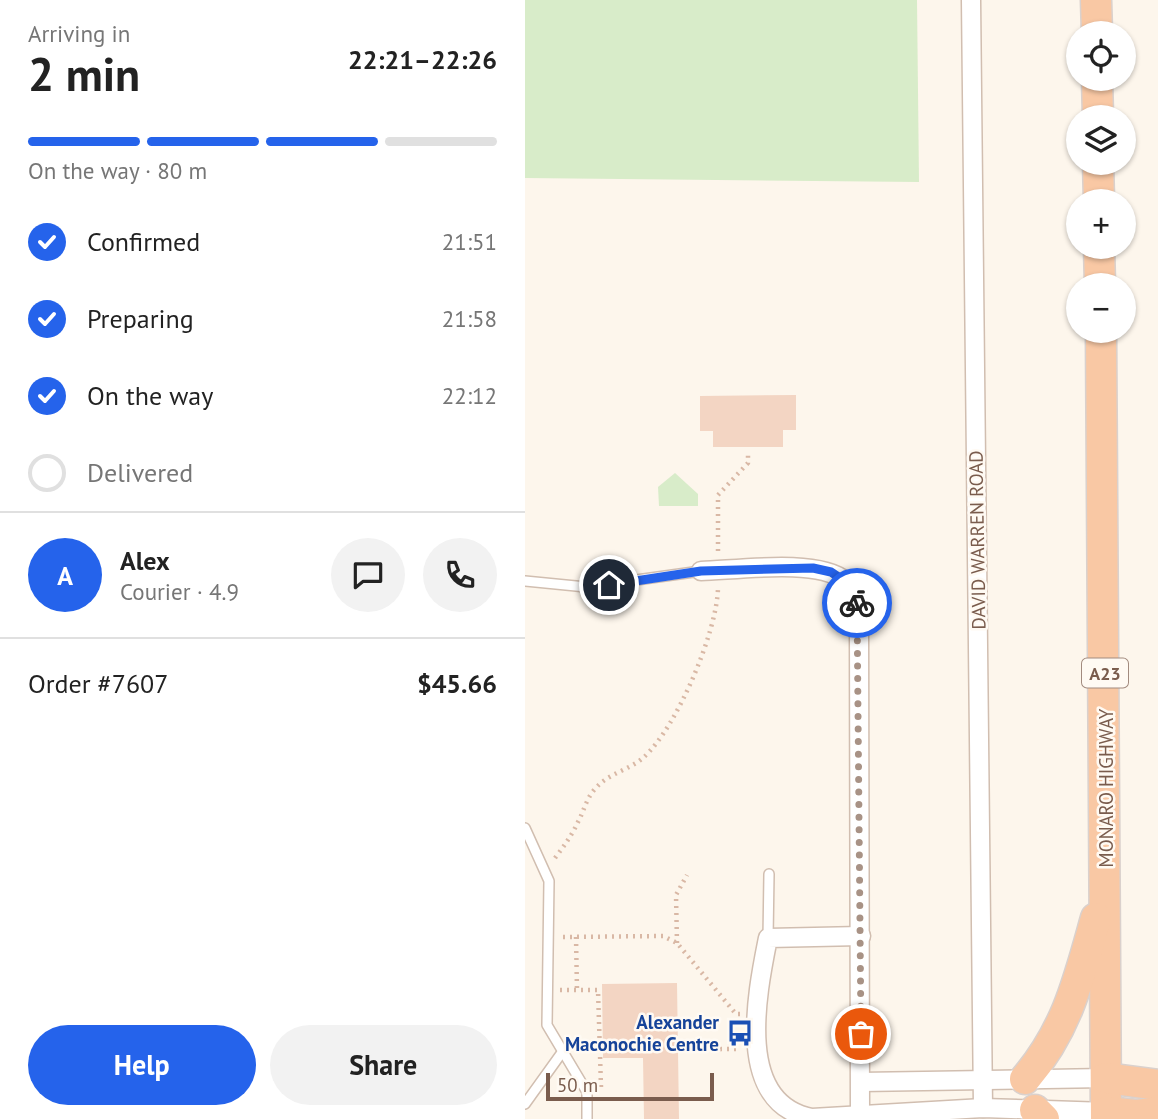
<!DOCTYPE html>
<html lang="en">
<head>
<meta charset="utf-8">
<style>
	:root { --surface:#fff; --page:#f2f2f2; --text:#222; --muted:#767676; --line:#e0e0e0; --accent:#2563eb }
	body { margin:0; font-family:"PT Sans",sans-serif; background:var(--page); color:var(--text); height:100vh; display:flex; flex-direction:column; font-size:26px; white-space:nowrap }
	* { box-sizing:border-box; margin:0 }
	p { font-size:23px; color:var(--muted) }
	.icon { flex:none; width:38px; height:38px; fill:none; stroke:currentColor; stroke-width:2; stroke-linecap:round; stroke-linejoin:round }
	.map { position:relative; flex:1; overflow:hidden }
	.drawer { display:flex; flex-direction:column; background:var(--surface); width:525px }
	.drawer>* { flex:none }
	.controls { position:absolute; left:541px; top:21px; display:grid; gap:14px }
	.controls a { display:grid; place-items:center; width:70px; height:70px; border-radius:50%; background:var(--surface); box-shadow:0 2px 5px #0004; font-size:35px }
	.scale { position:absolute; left:21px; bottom:18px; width:168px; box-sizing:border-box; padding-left:7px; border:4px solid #7a5c4d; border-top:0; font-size:19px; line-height:24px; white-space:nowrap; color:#7a5c4d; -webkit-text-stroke:5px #fffaf3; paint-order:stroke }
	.pin { position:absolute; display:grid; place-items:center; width:60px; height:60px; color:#fff; margin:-30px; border:4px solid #fff; border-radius:50%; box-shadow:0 2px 7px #0007 }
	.courier { position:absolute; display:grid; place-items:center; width:70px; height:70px; margin:-35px; border:5px solid #2563eb; border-radius:50%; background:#fff; color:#222; box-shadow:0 2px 9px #0007 }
	.summary em { font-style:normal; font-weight:700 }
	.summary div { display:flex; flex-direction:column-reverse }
	.summary { display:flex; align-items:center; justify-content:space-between; height:119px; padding:0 28px }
	h1 { font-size:46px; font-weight:700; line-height:52px }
	.bar { display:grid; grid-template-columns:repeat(4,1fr); gap:10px 7px; align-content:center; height:84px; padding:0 28px }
	.bar i { height:9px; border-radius:5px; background:var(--line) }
	.bar .active { background:var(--accent) }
	.bar p { grid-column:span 4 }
	.line { display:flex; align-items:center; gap:18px; padding:0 28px; border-top:2px solid var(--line) }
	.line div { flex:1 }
	.round { display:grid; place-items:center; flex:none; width:74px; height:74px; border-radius:37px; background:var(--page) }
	ol { padding:0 28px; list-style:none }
	li { display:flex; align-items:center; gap:21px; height:77px }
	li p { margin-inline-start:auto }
	li .icon { padding:7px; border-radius:50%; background:var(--accent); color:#fff; stroke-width:4 }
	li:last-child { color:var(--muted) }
	li i { width:38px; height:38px; border:4px solid var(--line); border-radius:50% }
	.cta { display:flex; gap:14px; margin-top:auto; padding:14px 28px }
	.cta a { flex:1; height:80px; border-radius:42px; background:var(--accent); color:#fff; font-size:28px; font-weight:700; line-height:80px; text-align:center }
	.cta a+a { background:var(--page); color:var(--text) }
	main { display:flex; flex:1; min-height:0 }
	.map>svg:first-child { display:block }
	.green { fill:#d8ecc9 }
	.building { fill:#f3d5c3 }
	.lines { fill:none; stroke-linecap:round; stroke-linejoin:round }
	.service-casing { stroke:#d1beb0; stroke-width:12 }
	.minor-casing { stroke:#d1beb0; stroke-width:21 }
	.trunk-casing { stroke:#dad1cd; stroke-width:33 }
	.path { stroke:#d9b8a5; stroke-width:4.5; stroke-dasharray:2 5; stroke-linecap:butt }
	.service { stroke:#fff; stroke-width:9 }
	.minor { stroke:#fff; stroke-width:18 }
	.trunk { stroke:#f9c8a4; stroke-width:30 }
	.done { stroke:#a89285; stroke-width:7; stroke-dasharray:0 12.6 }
	.route { stroke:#2563eb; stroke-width:9 }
	.labels { text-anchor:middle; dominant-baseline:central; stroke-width:5; stroke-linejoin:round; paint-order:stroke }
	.shield { fill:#fffaf3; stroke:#a28b7f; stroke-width:2 }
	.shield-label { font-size:18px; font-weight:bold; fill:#7a5c4d }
	.street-label { font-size:19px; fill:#7a5c4d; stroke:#fffaf3 }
	.transit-label { font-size:19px; font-weight:bold; fill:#164399; stroke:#fffaf3; text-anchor:end }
</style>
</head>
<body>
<main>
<section class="drawer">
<div class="summary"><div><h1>2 min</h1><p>Arriving in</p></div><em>22:21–22:26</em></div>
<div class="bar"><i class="active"></i><i class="active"></i><i class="active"></i><i></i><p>On the way · 80 m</p></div>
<ol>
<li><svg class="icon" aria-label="check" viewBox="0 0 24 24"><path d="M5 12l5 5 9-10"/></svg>Confirmed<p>21:51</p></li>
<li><svg class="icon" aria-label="check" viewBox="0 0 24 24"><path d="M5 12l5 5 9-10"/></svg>Preparing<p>21:58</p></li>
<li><svg class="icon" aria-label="check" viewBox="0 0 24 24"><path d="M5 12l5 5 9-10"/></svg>On the way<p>22:12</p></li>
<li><i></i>Delivered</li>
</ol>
<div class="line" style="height:126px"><b class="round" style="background:var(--accent);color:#fff">A</b><div><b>Alex</b><p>Courier · 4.9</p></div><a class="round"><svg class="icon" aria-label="chat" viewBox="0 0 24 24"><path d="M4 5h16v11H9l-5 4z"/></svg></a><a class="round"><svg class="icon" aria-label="phone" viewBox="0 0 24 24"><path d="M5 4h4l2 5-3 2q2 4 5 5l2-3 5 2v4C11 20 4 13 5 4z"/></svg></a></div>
<div class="line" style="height:91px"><div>Order #7607</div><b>$45.66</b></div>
<div class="cta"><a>Help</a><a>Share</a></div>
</section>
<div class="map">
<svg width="633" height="1119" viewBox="0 0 633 1119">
	<rect width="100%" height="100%" fill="#fdf6ec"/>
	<!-- green -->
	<g class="green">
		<polygon points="0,0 392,0 394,182 0,178"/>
		<polygon points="150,473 173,494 173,506 134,506 133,487"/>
	</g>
	<!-- building -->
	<g class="building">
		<polygon points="271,395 271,430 258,430 258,447 188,447 188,431 175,431 175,396"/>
		<polygon points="152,983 154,1119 119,1119 118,1058 78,1058 77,984"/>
	</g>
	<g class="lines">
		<!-- service casing -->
		<g class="service-casing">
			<g id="service">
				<polyline points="0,581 61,587 176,571"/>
				<polyline points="0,828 24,881 22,1025 62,1092 62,1119"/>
				<polyline points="243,938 244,874"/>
				<polyline points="0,1104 38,1051"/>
			</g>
		</g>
		<!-- minor casing -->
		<g class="minor-casing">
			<g id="minor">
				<polyline points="446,0 458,1108"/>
				<path d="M176,571C211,570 294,558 320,581C331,591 332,606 334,621L335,1119"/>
				<path d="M336,936L243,938C232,993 209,1104 287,1118L458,1108L582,1112"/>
				<polyline points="336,1082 581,1078"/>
			</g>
		</g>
		<!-- trunk casing -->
		<g class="trunk-casing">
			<g id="trunk">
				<polyline points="571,0 572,33"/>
				<polyline points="572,79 573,117"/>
				<polyline points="573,163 574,201"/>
				<polyline points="574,247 575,285"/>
				<polyline points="576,331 581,1119"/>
				<polyline points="581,1078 633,1085"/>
				<path d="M500,1079C542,1030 554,979 571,918"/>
				<polyline points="510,1110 519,1119"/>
				<polyline points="582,1112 611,1115 633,1112"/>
			</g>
		</g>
		<!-- path -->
		<g class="path">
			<polyline points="193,551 193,495 223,463 223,452"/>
			<path d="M30,858C39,846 47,835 53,822C59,811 61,799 70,789C83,773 105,770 119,757C152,727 192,632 193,588"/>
			<polyline points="38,937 138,936 152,943 211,1014 215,1014"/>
			<polyline points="51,937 52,990"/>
			<polyline points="152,943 151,895 162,875"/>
			<polyline points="35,990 73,990 76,1087"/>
			<polyline points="153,1049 215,1049"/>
		</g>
		<!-- service -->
		<use href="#service" class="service"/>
		<!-- minor -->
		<use href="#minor" class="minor"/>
		<!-- trunk -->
		<use href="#trunk" class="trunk"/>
	</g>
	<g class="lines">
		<!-- done -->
		<polyline class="done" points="332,603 336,1034"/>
		<!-- route -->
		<polyline class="route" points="84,585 176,571 288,568 306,572 321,582 332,603"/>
	</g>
	<!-- icons -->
	<defs>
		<g id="bus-bare" transform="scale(2.1)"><path d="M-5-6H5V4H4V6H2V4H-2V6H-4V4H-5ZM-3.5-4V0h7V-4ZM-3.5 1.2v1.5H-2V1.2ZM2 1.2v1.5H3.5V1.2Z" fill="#1a4fb4" stroke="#fffaf3" stroke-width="2.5" paint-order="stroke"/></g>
	</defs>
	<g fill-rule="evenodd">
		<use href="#bus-bare" x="215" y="1033"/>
	</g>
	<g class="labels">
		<!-- shield labels -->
		<rect class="shield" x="557" y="658.5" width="46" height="29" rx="5"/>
		<g class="shield-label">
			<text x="580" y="673">A23</text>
		</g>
		<!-- street labels -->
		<g class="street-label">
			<text transform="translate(452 540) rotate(-91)">DAVID WARREN ROAD</text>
			<text transform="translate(581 788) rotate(-90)">MONARO HIGHWAY</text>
		</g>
		<!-- transit labels -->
		<g class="transit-label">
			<text x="194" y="1022">Alexander<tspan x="194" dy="22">Maconochie Centre</tspan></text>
		</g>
	</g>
</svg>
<div class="controls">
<a><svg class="icon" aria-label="locate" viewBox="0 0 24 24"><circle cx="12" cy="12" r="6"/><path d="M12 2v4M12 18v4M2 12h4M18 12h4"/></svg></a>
<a><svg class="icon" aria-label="layers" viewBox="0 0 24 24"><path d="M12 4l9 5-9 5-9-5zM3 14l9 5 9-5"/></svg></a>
<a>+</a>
<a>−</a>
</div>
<div class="scale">50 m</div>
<div class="pin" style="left:336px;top:1034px;background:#ea580c"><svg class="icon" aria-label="bag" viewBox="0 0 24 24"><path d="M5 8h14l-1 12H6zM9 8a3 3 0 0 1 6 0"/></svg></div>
<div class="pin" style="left:84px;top:585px;background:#1f2937"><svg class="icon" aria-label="home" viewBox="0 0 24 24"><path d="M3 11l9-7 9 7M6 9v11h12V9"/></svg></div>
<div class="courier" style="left:332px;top:603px"><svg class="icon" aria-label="bike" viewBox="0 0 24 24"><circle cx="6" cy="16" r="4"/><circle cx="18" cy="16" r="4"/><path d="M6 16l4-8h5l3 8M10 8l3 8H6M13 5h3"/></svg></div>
</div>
</main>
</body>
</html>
